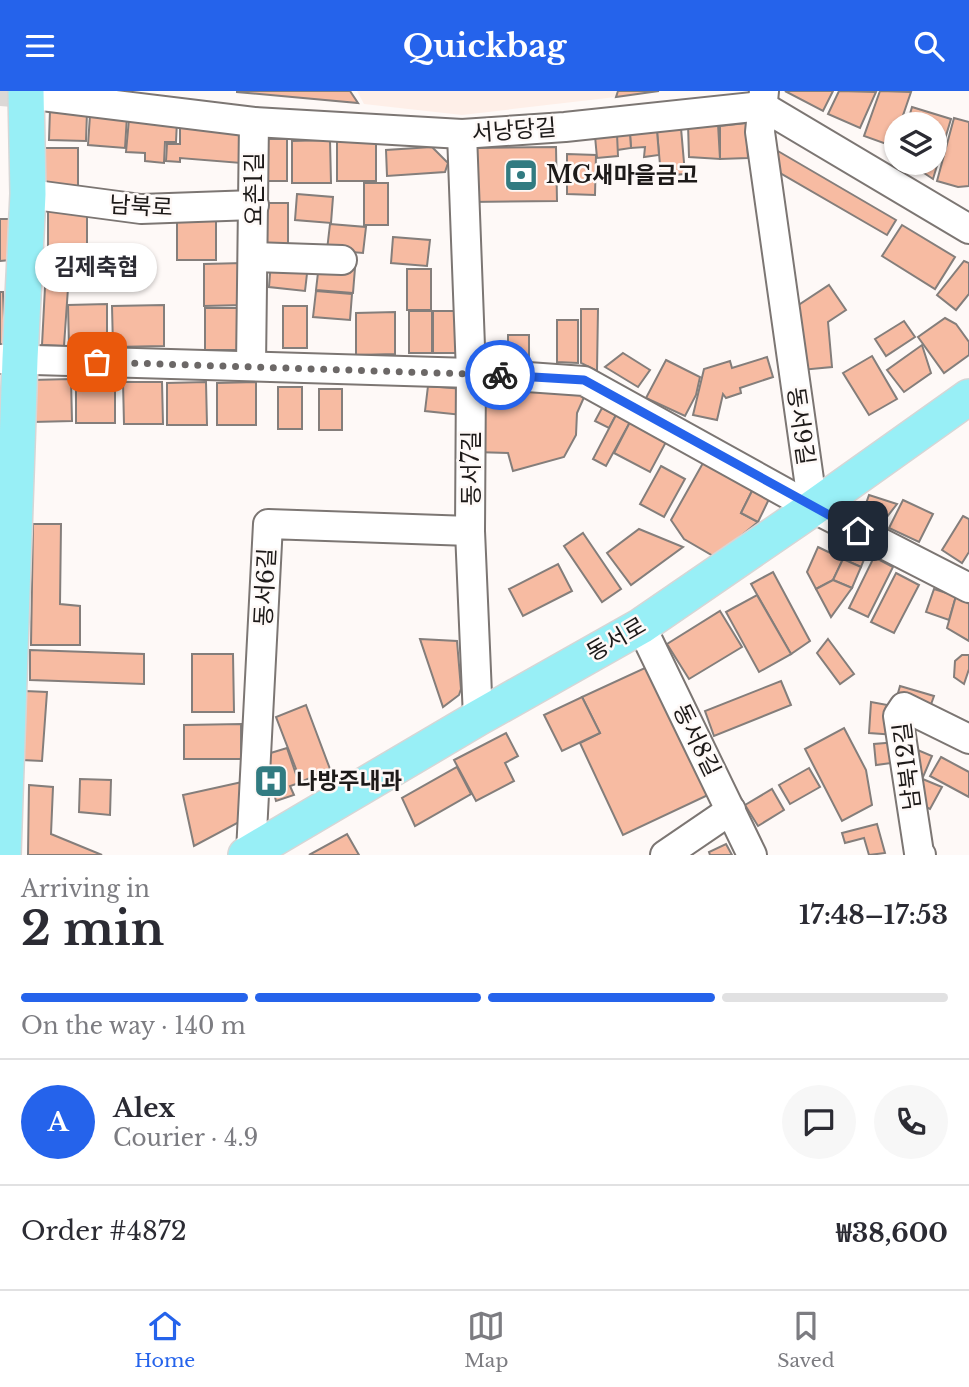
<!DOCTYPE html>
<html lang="en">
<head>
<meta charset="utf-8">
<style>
	:root { --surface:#fff; --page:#f7f7f7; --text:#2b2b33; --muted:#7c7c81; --line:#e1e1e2; --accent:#2563eb }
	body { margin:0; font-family:"Libre Baskerville","Noto Sans KR",serif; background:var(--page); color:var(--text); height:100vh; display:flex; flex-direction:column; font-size:26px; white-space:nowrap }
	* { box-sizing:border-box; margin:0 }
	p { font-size:23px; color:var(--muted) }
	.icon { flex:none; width:38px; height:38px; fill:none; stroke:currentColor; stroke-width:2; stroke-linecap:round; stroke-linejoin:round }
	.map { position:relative; height:764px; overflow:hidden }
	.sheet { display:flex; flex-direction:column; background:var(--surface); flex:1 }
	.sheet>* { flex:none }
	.fabs { position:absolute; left:884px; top:21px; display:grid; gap:14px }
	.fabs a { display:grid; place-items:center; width:63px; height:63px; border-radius:50%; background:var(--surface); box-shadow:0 2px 5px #0004; font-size:35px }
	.pin { position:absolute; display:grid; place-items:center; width:60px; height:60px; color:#fff; margin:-30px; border-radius:14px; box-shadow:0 4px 10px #0006 }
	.courier { position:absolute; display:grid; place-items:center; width:70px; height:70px; margin:-35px; border:5px solid #2563eb; border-radius:50%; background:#fff; color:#222; box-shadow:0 2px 9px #0007 }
	.bubble { position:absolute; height:49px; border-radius:24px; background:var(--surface); box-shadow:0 2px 5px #0004; font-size:23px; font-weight:700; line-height:49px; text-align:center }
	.headline em { font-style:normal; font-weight:700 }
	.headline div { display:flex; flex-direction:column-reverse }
	.headline { display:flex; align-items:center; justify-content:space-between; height:119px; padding:0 21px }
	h1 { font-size:46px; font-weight:700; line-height:52px }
	.bar { display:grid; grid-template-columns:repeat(4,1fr); gap:10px 7px; align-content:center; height:84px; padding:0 21px }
	.bar i { height:9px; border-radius:5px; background:var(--line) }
	.bar .active { background:var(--accent) }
	.bar p { grid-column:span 4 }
	.line { display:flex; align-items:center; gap:18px; padding:0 21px; border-top:2px solid var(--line) }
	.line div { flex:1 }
	.round { display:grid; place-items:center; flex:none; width:74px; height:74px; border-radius:37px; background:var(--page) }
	header { display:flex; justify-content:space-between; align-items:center; height:91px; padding:0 21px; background:var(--accent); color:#fff; font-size:32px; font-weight:700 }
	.tabs { display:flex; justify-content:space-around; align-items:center; height:98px; border-top:2px solid var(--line); background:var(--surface); font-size:19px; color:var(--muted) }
	.tabs a { display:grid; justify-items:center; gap:4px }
	.tabs .active { color:var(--accent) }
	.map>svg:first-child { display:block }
	.built { fill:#feefe8 }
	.building { fill:#f7bba2; stroke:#847e7b; stroke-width:2 }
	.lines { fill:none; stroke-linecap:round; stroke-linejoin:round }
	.minor-tunnel { stroke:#dcd8d6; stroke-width:28; stroke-dasharray:28 14; stroke-linecap:butt }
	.minor-casing { stroke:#7c7673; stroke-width:32 }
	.major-casing { stroke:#d6d6d6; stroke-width:38 }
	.minor { stroke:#fff; stroke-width:28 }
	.major { stroke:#98eff6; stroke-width:35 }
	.done { stroke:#6c6867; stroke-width:7; stroke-dasharray:0 12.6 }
	.route { stroke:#2563eb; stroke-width:9 }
	.labels { text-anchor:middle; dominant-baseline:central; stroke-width:5; stroke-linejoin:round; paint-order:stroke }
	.street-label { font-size:23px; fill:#1d1a19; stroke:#fef9f7 }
	.poi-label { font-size:23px; font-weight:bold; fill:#1d1a19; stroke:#fef9f7; text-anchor:start }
</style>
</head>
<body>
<header><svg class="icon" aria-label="menu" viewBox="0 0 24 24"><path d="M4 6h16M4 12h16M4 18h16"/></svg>Quickbag<svg class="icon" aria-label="search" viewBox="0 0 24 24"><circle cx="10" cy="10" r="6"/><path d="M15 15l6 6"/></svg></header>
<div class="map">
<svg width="969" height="764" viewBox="0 0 969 764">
	<rect width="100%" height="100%" fill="#fef9f7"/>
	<!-- built -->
	<polygon class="built" points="357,0 618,0 616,6 462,24 364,13"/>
	<!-- building -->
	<g class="building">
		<polygon points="237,0 350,0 358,12 237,1"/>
		<polygon points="618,0 659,0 616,6"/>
		<polygon points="785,0 833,0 823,20"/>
		<polygon points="839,0 876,1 860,37 828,23"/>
		<polygon points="880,0 911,1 900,33 896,33 896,45 892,55 864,45"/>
		<polygon points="912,16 951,28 933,88 909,72 934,72 934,33 907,33"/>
		<polygon points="50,19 87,21 86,50 49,49"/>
		<polygon points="90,24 127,25 125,57 88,54"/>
		<polygon points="954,27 969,31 969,95 958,96 937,90"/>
		<polygon points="129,28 177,30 176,51 165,51 164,72 145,70 145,62 126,61"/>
		<polygon points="746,32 748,67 720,68 720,35"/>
		<polygon points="688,33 718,33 720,68 689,66"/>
		<polygon points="180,34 242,38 241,72 180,67 180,71 166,70 167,53 180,53"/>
		<polygon points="681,37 685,83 661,85 657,40"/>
		<polygon points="657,40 659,64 644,66 645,56 631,57 630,43"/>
		<polygon points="617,43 630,43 631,57 617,59"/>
		<polygon points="617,43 618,65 597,67 595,45"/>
		<rect x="263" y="48" width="24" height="42"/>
		<rect x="337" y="48" width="39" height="42"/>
		<polygon points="330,49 331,92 292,92 292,50"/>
		<polygon points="432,56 448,72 445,81 387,85 386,59"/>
		<polygon points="556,56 557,110 469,111 469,57"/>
		<polygon points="771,56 896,129 887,144 775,79"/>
		<rect x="39" y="57" width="39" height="42"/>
		<polygon points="567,63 596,64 595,104 567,103"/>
		<rect x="364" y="92" width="24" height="42"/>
		<polygon points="297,103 333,106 331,132 295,129"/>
		<rect x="264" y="112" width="24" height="42"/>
		<rect x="48" y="119" width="39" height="42"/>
		<rect x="177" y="127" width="39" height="42"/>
		<polygon points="0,128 10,128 10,169 0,170"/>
		<polygon points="330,133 366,136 363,162 327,159"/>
		<polygon points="902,134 955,166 935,198 882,165"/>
		<polygon points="393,146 430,149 427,175 391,172"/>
		<polygon points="271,170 308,174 305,200 269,196"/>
		<polygon points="964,170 969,172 969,203 956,219 937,204"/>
		<polygon points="243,172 243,214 204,215 204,173"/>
		<polygon points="319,173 355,177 353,202 316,199"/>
		<rect x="407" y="178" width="24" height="41"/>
		<polygon points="829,194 846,219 828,231 832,276 801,279 794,217"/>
		<polygon points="45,196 68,197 64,255 42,254"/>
		<polygon points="316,200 352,203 350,229 313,226"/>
		<polygon points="0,201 3,201 5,257 0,257"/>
		<polygon points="107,213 107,256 69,256 68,214"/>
		<polygon points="164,214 164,255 113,256 112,215"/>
		<rect x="283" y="215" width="24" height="42"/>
		<rect x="205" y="217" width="39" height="42"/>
		<polygon points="581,218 598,218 597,280 581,272"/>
		<rect x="409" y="220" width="23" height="42"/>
		<rect x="433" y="220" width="24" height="42"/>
		<polygon points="395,221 395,263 356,264 356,222"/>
		<polygon points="945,227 956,233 969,251 969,264 944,282 918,246"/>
		<polygon points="557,229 578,229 578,272 557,271"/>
		<polygon points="904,230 915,246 886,265 875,248"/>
		<rect x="508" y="244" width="21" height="22"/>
		<polygon points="922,254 931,282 904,301 887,279"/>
		<polygon points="623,262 650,279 638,296 605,276"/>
		<polygon points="872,265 897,308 869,324 843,282"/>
		<polygon points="767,266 773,286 740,297 741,302 726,307 723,303 717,329 693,324 704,278 730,270 732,277"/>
		<polygon points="666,269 700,286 696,304 685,325 646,307"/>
		<polygon points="71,288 72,330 33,331 32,289"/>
		<rect x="76" y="290" width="39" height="42"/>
		<polygon points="123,291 162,291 163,333 124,333"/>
		<polygon points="206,291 207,334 167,334 167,292"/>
		<polygon points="256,291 256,334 217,334 217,292"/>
		<polygon points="484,294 585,304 577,322 576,344 564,366 513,380 508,362 475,361"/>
		<polygon points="428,295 464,298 462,324 425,320"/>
		<rect x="278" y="296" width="24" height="42"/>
		<rect x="319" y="298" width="23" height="41"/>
		<polygon points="602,317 616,324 609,337 595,330"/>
		<polygon points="616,324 630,331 606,375 593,368"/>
		<polygon points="630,331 666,351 650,381 614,362"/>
		<polygon points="703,372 753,398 741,422 758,431 715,466 684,448 671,429"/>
		<polygon points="661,375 685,388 664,426 640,413"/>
		<polygon points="753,398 770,406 758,431 741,422"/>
		<polygon points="869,404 897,413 883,431 862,424"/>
		<polygon points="903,409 933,423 919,451 889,437"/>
		<polygon points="963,425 969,428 969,461 962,472 942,459"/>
		<polygon points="33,433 61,433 60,513 80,515 80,554 31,554"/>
		<polygon points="639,438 683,456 631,494 607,462"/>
		<polygon points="583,442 621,498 602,511 564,455"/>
		<polygon points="847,453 867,461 861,476 843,468"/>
		<polygon points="818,456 843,468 833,489 816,498 807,481"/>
		<polygon points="874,466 893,476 868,526 849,517"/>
		<polygon points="843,468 861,476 852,497 833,489"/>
		<polygon points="558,473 572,500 523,525 509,498"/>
		<polygon points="773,481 810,550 791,563 751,493"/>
		<polygon points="896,482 919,494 894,542 871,531"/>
		<polygon points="833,489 852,497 831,526 816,498"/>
		<polygon points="934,498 956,505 949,529 926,521"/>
		<polygon points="757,504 791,563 759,581 726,521"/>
		<polygon points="956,505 969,513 969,550 947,537"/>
		<polygon points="720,520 742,556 689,588 667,553"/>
		<polygon points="420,548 457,550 461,598 459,604 443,616"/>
		<polygon points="828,548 854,583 840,593 817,562"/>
		<polygon points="30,559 144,563 144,593 30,589"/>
		<polygon points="192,563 233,563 234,621 192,621"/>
		<polygon points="962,564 969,564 969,578 964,593 954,586 955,570"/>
		<polygon points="647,576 708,704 623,744 580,652 600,642 582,606"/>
		<polygon points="781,590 791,614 714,645 705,620"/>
		<polygon points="900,595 934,605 929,619 896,609"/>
		<polygon points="25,600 47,601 42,670 22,669"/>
		<polygon points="582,606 600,642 562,660 544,624"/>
		<polygon points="871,611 893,615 896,644 869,642"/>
		<polygon points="306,614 330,678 301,691 276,626"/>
		<polygon points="241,633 241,668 184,668 184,634"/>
		<polygon points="844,637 866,679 872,714 842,730 805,658"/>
		<polygon points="506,642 518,665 505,672 514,690 476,710 454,669"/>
		<polygon points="897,651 899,671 876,674 874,653"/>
		<polygon points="908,655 932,665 923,686 913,682"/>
		<polygon points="287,657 299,692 290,695 294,704 276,710 264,664"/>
		<polygon points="941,666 969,681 969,706 930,685"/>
		<polygon points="457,676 471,703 415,735 402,707"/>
		<polygon points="809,677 820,696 790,713 779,694"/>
		<polygon points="913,684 942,696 930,718 915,711"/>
		<polygon points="80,688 111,689 110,724 79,721"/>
		<polygon points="242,691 243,729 194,755 183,704"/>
		<polygon points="29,694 53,696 51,743 102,764 28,764"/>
		<polygon points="772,698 784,719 758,735 745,714"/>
		<polygon points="877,733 885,762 869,764 864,747 845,752 842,742"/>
		<polygon points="347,743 359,764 309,764"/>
		<polygon points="726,753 732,764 710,764 709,761"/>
	</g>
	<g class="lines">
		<!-- minor-tunnel -->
		<polyline class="minor-tunnel" points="0,1 26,3"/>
		<!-- minor casing -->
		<g class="minor-casing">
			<g id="minor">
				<polyline points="764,0 760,41 813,417"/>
				<polyline points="26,3 254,31 462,43 565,36 762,15 969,138"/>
				<polyline points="462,43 471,282 470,440 478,627"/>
				<polyline points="28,103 141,118 254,114"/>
				<polyline points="253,166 342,169"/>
				<polyline points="0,268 471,282 584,290 813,417 969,497"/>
				<polyline points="251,275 254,31"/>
				<polyline points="641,535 752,764"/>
				<polyline points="251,761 268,433 470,440"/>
				<polyline points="665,764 731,719"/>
				<polyline points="921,764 919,762 898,625 904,616 969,648"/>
			</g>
		</g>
		<!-- major casing -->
		<g class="major-casing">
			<g id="major">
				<polyline points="3,764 20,268 28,103 26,0"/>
				<polyline points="246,764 478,627 641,535 813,417 969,306"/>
			</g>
		</g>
		<!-- minor -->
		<use href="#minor" class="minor"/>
		<!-- major -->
		<use href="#major" class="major"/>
	</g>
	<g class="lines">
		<!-- done -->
		<polyline class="done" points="97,271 500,284"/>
		<!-- route -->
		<polyline class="route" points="500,284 584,289 858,440"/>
	</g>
	<!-- icons -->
	<defs>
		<g id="bank-square" transform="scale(1.75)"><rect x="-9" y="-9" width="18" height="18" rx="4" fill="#327b81" stroke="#fef9f7"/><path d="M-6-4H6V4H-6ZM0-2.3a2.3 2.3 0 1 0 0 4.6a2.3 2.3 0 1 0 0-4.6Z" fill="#fff"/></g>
		<g id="hospital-square" transform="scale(1.75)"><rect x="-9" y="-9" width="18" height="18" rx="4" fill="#327b81" stroke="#fef9f7"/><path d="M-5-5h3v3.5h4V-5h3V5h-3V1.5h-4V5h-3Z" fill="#fff"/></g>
	</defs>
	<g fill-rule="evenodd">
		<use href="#bank-square" x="521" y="84"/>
		<use href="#hospital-square" x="271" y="690"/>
	</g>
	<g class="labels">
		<!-- street labels -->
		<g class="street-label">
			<text transform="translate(514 39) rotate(-4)">서낭당길</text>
			<text transform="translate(254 98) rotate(-90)">요촌1길</text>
			<text transform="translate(141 115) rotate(3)">남북로</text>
			<text transform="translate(801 335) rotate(82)">동서9길</text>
			<text transform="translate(471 377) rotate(-90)">동서7길</text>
			<text transform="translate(265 496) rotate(-87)">동서6길</text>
			<text transform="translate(616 548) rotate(-30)">동서로</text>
			<text transform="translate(697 649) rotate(64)">동서8길</text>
			<text transform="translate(907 675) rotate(-97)">남북12길</text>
		</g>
		<!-- poi labels -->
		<g class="poi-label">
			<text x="546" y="84">MG새마을금고</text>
			<text x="296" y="690">나방주내과</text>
		</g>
	</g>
</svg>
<div class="fabs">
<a><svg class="icon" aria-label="layers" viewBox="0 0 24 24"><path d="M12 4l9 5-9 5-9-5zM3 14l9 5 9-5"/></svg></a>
</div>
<div class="pin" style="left:97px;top:271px;background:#ea580c"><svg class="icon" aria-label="bag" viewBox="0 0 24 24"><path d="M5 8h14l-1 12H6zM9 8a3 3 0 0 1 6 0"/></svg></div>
<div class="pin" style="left:858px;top:440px;background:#1f2937"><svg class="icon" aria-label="home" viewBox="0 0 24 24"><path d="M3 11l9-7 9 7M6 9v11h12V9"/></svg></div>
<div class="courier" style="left:500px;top:284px"><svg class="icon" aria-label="bike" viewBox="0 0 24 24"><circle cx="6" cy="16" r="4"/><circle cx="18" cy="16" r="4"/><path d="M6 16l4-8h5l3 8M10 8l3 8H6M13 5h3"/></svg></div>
<div class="bubble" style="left:35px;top:152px;width:122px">김제축협</div>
</div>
<section class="sheet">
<div class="headline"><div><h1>2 min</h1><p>Arriving in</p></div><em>17:48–17:53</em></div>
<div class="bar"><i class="active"></i><i class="active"></i><i class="active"></i><i></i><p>On the way · 140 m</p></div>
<div class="line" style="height:126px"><b class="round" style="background:var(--accent);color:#fff">A</b><div><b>Alex</b><p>Courier · 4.9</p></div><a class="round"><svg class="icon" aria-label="chat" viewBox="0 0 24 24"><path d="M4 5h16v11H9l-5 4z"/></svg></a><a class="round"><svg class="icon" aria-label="phone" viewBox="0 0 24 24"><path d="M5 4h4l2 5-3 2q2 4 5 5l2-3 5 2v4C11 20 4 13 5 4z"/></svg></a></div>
<div class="line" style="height:91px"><div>Order #4872</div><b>₩38,600</b></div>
</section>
<nav class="tabs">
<a class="active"><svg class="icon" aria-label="home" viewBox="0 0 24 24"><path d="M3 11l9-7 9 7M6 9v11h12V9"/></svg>Home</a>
<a><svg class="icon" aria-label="map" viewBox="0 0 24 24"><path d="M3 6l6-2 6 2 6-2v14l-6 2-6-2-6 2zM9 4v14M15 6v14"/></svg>Map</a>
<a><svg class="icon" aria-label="saved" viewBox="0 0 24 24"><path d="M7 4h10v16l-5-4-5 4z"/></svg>Saved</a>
</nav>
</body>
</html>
